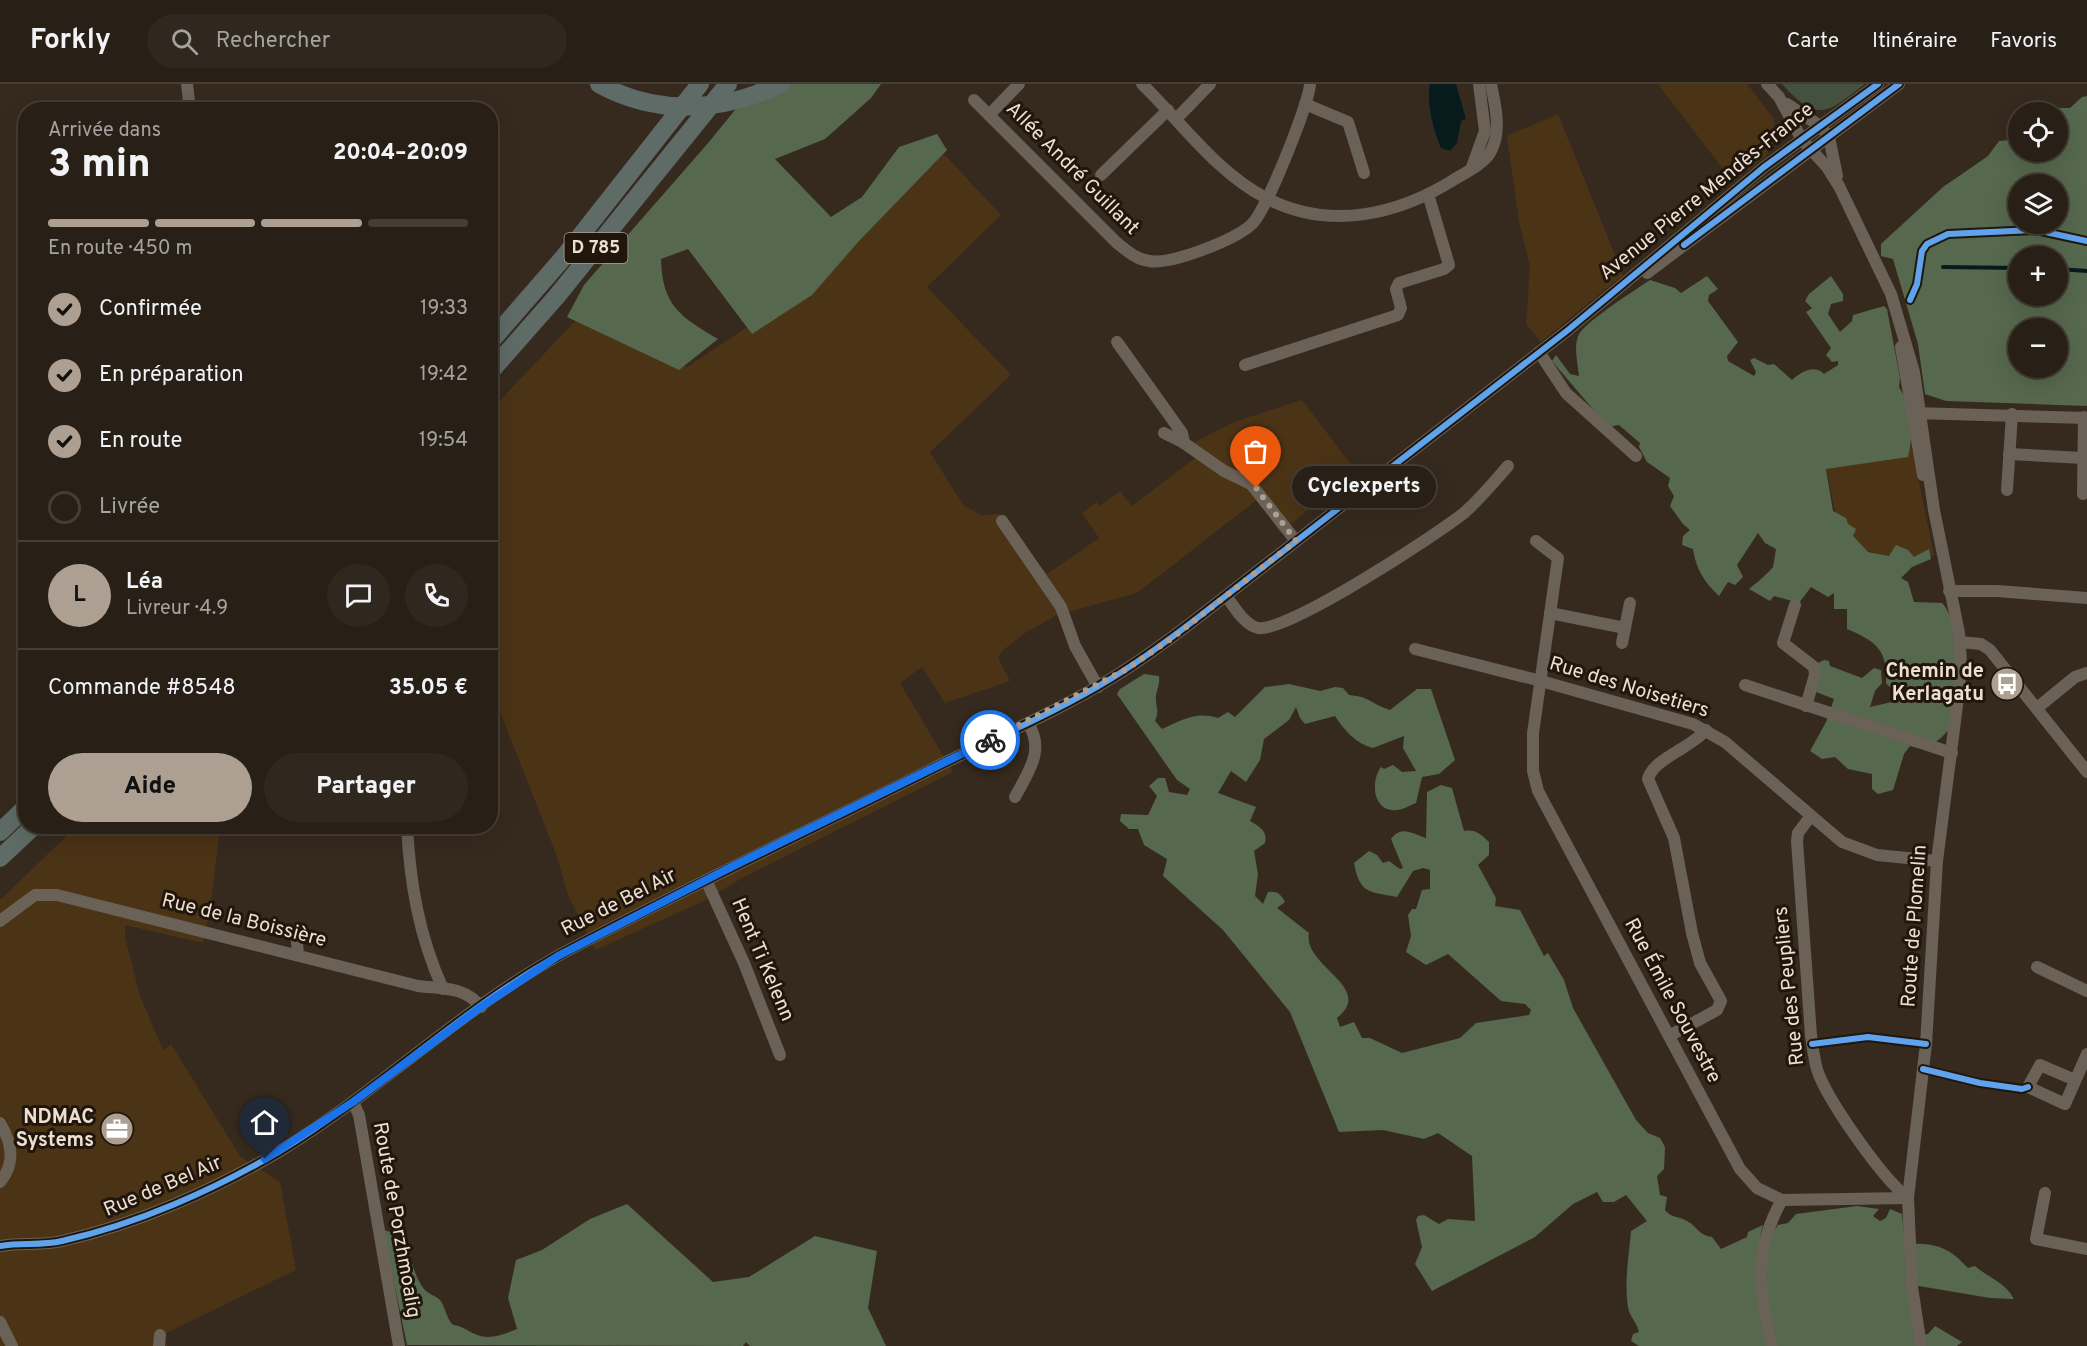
<!DOCTYPE html>
<html lang="fr">
<head>
<meta charset="utf-8">
<style>
	:root { --surface:#282016; --page:#30281f; --text:#f1f3f6; --muted:#a5a3a1; --line:#443e35; --accent:#ada092 }
	body { margin:0; font-family:Overpass,sans-serif; background:var(--page); color:var(--text); height:100vh; display:flex; flex-direction:column; font-size:22px; white-space:nowrap }
	* { box-sizing:border-box; margin:0 }
	p { font-size:20px; color:var(--muted) }
	.icon { flex:none; width:33px; height:33px; fill:none; stroke:currentColor; stroke-width:2; stroke-linecap:round; stroke-linejoin:round }
	.map { position:relative; flex:1; overflow:hidden }
	.drawer { position:absolute; left:18px; top:18px; width:480px; height:732px; display:flex; flex-direction:column; background:var(--surface); border-radius:24px; box-shadow:0 6px 24px #0002,0 0 0 2px var(--line) }
	.drawer>* { flex:none }
	.buttons { position:absolute; left:2008px; top:18px; display:grid; gap:12px }
	.buttons a { display:grid; place-items:center; width:60px; height:60px; border-radius:50%; background:var(--surface); box-shadow:0 6px 24px #0002,0 0 0 2px var(--line); font-size:30px }
	.pin { position:absolute; display:grid; place-items:center; width:51px; height:51px; color:#fff; margin:-62px -26px; border-radius:50% 50% 50% 0; rotate:-45deg; box-shadow:0 0 6px #0007 }
	.pin .icon { rotate:45deg }
	.courier { position:absolute; display:grid; place-items:center; width:60px; height:60px; margin:-30px; border:4px solid #1a73e8; border-radius:50%; background:#fff; color:#222; box-shadow:0 2px 8px #0007 }
	.bubble { position:absolute; height:42px; border-radius:21px; background:var(--surface); box-shadow:0 6px 24px #0002,0 0 0 2px var(--line); font-size:20px; font-weight:800; line-height:42px; text-align:center }
	.headline em { font-style:normal; font-weight:800 }
	.headline div { display:flex; flex-direction:column-reverse }
	.headline { display:flex; align-items:center; justify-content:space-between; height:102px; padding:0 30px }
	h1 { font-size:39px; font-weight:800; line-height:45px }
	.bar { display:grid; grid-template-columns:repeat(4,1fr); gap:9px 6px; align-content:center; height:72px; padding:0 30px }
	.bar i { height:8px; border-radius:4px; background:var(--line) }
	.bar .current { background:var(--accent) }
	.bar p { grid-column:span 4 }
	.line { display:flex; align-items:center; gap:15px; padding:0 30px; border-top:2px solid var(--line) }
	.line div { flex:1 }
	.round { display:grid; place-items:center; flex:none; width:63px; height:63px; border-radius:32px; background:var(--page) }
	ol { padding:0 30px; list-style:none }
	li { display:flex; align-items:center; gap:18px; height:66px }
	li p { margin-inline-start:auto }
	li .icon { padding:6px; border-radius:50%; background:var(--accent); color:#111; stroke-width:4 }
	li:last-child { color:var(--muted) }
	li i { width:33px; height:33px; border:3px solid var(--line); border-radius:50% }
	.primary-button { display:flex; gap:12px; margin-top:auto; padding:12px 30px }
	.primary-button a { flex:1; height:69px; border-radius:36px; background:var(--accent); color:#111; font-size:24px; font-weight:800; line-height:69px; text-align:center }
	.primary-button a+a { background:var(--page); color:var(--text) }
	header { display:flex; align-items:center; gap:36px; box-sizing:border-box; height:84px; padding:0 30px; background:var(--surface); border-bottom:2px solid var(--line) }
	header strong { font-size:28px }
	nav { display:flex; gap:33px; margin-inline-start:auto; font-size:21px }
	.search { width:420px; height:54px; background:var(--page); display:flex; align-items:center; gap:15px; box-sizing:border-box; padding:0 21px; border-radius:33px; color:var(--muted); font-size:22px }
	.map>svg:first-child { display:block }
	.built { fill:#4b3316 }
	.green { fill:#45513f }
	.forest { fill:#56684e; fill-rule:evenodd }
	.water { fill:#071b1c }
	.lines { fill:none; stroke-linecap:round; stroke-linejoin:round }
	.stream { stroke:#071b1c; stroke-width:4 }
	.minor { stroke:#6a6157; stroke-width:12 }
	.highway { stroke:#5f6b67; stroke-width:18 }
	.cycleway-casing { stroke:#20160c; stroke-width:10 }
	.cycleway { stroke:#60a3ed; stroke-width:6 }
	.done { stroke:#ada092; stroke-width:6; stroke-dasharray:0 10.8 }
	.route { stroke:#1a73e8; stroke-width:8 }
	.labels { text-anchor:middle; dominant-baseline:central; stroke-width:6; stroke-linejoin:round; paint-order:stroke }
	.shield { fill:#20160c; stroke:#b0a396; stroke-width:1.5 }
	.shield-label { font-size:18px; font-weight:bold; fill:#eddfd1 }
	.street-label { font-size:20px; fill:#eddfd1; stroke:#20160c }
	.poi-label { font-size:20px; font-weight:bold; fill:#eddfd1; stroke:#20160c; text-anchor:end }
</style>
</head>
<body>
<header>
<strong>Forkly</strong>
<div class="search"><svg class="icon" aria-label="search" viewBox="0 0 24 24"><circle cx="10" cy="10" r="6"/><path d="M15 15l6 6"/></svg>Rechercher</div>
<nav><a>Carte</a><a>Itinéraire</a><a>Favoris</a></nav>
</header>
<div class="map">
<svg width="2087" height="1262" viewBox="0 0 2087 1262">
	<rect width="100%" height="100%" fill="#362a1e"/>
	<!-- built -->
	<g class="built">
		<polygon points="1658,0 1747,0 1774,35 1774,56 1766,72 1733,98"/>
		<polygon points="1558,30 1623,191 1541,258 1526,240 1530,183 1519,137 1507,52"/>
		<polygon points="927,52 1001,131 927,203 1011,291 930,368 963,421 981,431 999,430 1047,490 1099,454 1082,429 1097,418 1100,422 1120,407 1132,422 1195,374 1195,358 1234,338 1302,316 1356,387 1280,449 1258,415 1137,509 1057,531 1025,549 1002,567 998,574 1010,597 945,619 922,583 900,599 953,688 742,794 702,818 595,866 568,811 556,770 491,605 490,327 578,234 687,283 794,212 831,181"/>
		<polygon points="1911,360 1934,471 1912,479 1865,466 1827,434 1835,428 1824,371"/>
		<polygon points="76,743 220,743 210,827 203,859 125,841 125,853 140,912 163,966 171,960 240,1072 280,1098 296,1186 162,1251 167,1262 0,1262 0,816"/>
	</g>
	<!-- green -->
	<path class="green" d="M1782,0H1865C1827,29 1818,40 1782,0Z"/>
	<!-- forest -->
	<g class="forest">
		<path d="M756,0H881L871,14L825,55L775,75L831,133L862,113L899,63L937,50L947,66L859,157L812,211L752,250L688,165L661,175C662,222 681,233 718,255L679,286L567,233L584,201L709,58Z"/>
		<path d="M2087,12V322L1946,317L1925,310L1918,260L1893,175L1881,172V160L1943,103L1988,72L1999,57L2019,55V68H2058V28H2042L2045,24H2070L2082,13ZM2058,100V140H2019V100ZM2019,172H2058V212H2019ZM2058,244V284H2019V244Z"/>
		<path d="M1707,192L1718,205L1709,211L1708,217L1738,258L1727,272L1728,277L1754,292L1756,288L1750,276L1754,274L1768,281L1774,280L1792,296C1801,288 1814,280 1824,290L1838,281V277L1832,278L1826,271L1831,264L1806,228L1812,224L1805,217L1809,210L1831,192L1843,210V217L1831,220L1828,230L1840,248L1852,237L1853,231L1884,222L1887,225L1900,294L1899,303C1911,322 1914,352 1908,373L1826,385L1833,427L1846,434L1848,440L1856,445L1853,452L1868,468L1889,472L1896,461L1908,466L1914,473L1929,465L1931,475L1912,483L1901,494L1908,498L1914,518L1942,519C1963,540 1953,613 1952,642C1940,656 1929,668 1910,662L1904,670L1893,706L1878,710L1872,705V690L1848,685L1835,673L1822,675L1810,667L1826,638L1834,615L1816,608L1818,579L1824,576L1829,577L1830,582L1862,594L1874,584L1881,586L1882,599L1875,607L1870,623L1905,615L1904,609L1895,608L1886,599C1888,565 1875,557 1847,545V525H1834V509L1828,513L1811,503L1799,519L1774,512L1770,517L1749,505C1759,497 1766,491 1773,483L1776,465L1765,459L1758,449L1737,481L1743,493L1735,501L1728,498L1719,512C1704,498 1696,485 1693,465L1682,461L1683,452L1690,446L1683,440L1670,422L1674,412L1668,402L1670,394L1647,378L1639,363L1640,359L1619,341L1608,343L1552,277L1556,271L1570,290L1579,292C1578,280 1573,261 1579,250C1588,236 1635,206 1650,196L1675,204L1681,209Z"/>
		<path d="M1144,590L1159,592C1160,601 1157,604 1156,612C1155,622 1160,626 1155,637L1162,645C1182,636 1196,627 1218,634L1228,628L1235,633L1265,603L1289,600L1320,607L1335,603L1343,604L1349,611C1371,613 1371,620 1390,626L1417,605H1431L1455,676L1439,690L1422,693L1416,719C1410,721 1403,726 1397,726C1373,729 1370,698 1381,683L1384,685L1393,681L1402,688L1416,687L1403,664L1404,652L1373,664C1356,660 1344,646 1335,632L1305,640L1300,634L1296,623L1289,636L1264,655L1260,676L1246,698L1231,687L1218,709L1256,723L1250,737C1259,743 1268,746 1265,759L1254,767L1258,790L1255,812L1263,820L1268,808C1277,807 1281,810 1285,818L1277,824L1309,849C1302,882 1376,903 1337,934L1340,943L1354,938L1362,954H1370L1402,969L1460,954L1476,939L1529,931L1531,926L1525,920L1501,917L1448,870L1426,881L1406,868L1411,852L1408,831L1412,825H1416L1422,806L1430,805V786L1423,784L1413,787L1397,813C1369,807 1360,811 1354,779L1369,767L1377,771L1383,779L1389,777L1400,785L1403,784L1391,755C1401,741 1412,749 1426,754L1427,708L1441,701L1452,704L1464,747C1476,745 1480,750 1489,758V771L1478,781L1496,814L1495,822L1520,826L1544,872L1548,869L1564,896L1573,924L1636,1036L1648,1049L1660,1054L1665,1063L1664,1085L1657,1092L1660,1111L1667,1113L1665,1126C1671,1134 1679,1132 1687,1137C1698,1143 1698,1151 1712,1153L1721,1165L1747,1153L1748,1148L1763,1141L1760,1153L1774,1147L1778,1141L1788,1139L1796,1130L1857,1122L1879,1125L1873,1132L1880,1137L1886,1134L1890,1125L1902,1130L1905,1160C1936,1159 1947,1162 1968,1184L1975,1182C1990,1195 2004,1197 2014,1215L1990,1214L1907,1200L1914,1252L1928,1250L1935,1242L1962,1258L1957,1262H1639L1631,1257L1633,1250L1639,1248C1637,1238 1629,1232 1628,1223C1624,1198 1629,1171 1631,1147L1647,1137L1626,1111L1614,1118H1603L1597,1108L1573,1120L1535,1153L1432,1207L1415,1180L1422,1163L1416,1136L1418,1132L1424,1131L1439,1140L1448,1135L1475,1137L1472,1072L1438,1049L1424,1055L1383,1046L1339,1048L1290,928L1223,846L1163,792L1167,775L1144,761L1138,745H1129L1120,737L1121,730L1148,731L1157,712L1149,702L1158,694H1165L1169,708L1187,711L1190,705L1177,696L1117,610L1120,605Z"/>
		<path d="M627,1120L713,1198L749,1193L815,1152L877,1167L868,1224L886,1262H750L746,1258L743,1262L407,1261L383,1146C415,1152 407,1184 424,1205C428,1210 436,1212 440,1216C446,1224 446,1234 453,1241C463,1242 467,1247 475,1250C489,1257 504,1250 517,1245L508,1214L516,1176L542,1166L590,1135Z"/>
	</g>
	<!-- water -->
	<path class="water" d="M1430,0H1456L1466,35L1461,37L1457,59L1450,67L1441,64C1434,48 1426,18 1430,0Z"/>
	<g class="lines">
		<!-- stream -->
		<g class="stream">
			<polyline points="1943,183 2019,184"/>
			<polyline points="2058,185 2087,187"/>
		</g>
		<!-- minor -->
		<g class="minor">
			<polyline points="187,0 190,26"/>
			<path d="M1142,0C1181,38 1217,89 1266,114C1329,147 1398,131 1455,95C1467,88 1485,79 1491,67C1502,46 1495,21 1491,0"/>
			<polyline points="1767,0 1779,13 1802,56 1827,83 1839,102 1891,210 1914,288 1934,426 1959,549 1961,578 1959,606 1937,777 1926,960 1908,1114 1912,1203 1921,1262"/>
			<path d="M974,16L1117,159C1127,167 1136,175 1149,177C1171,181 1235,156 1252,140C1266,127 1309,20 1310,0"/>
			<polyline points="1305,20 1348,38 1364,89"/>
			<polyline points="1787,20 1820,42 1829,53 1837,92"/>
			<polyline points="989,31 1019,0"/>
			<polyline points="1177,34 1210,0"/>
			<polyline points="1472,83 1485,47 1479,0"/>
			<polyline points="1101,91 1168,26"/>
			<polyline points="1647,189 1899,0"/>
			<polyline points="1117,258 1182,349 1184,359"/>
			<polyline points="1901,263 1923,391"/>
			<polyline points="1539,268 1566,309 1636,372"/>
			<polyline points="1245,281 1398,231 1401,224 1396,205 1399,199 1444,185 1449,181 1428,110"/>
			<polyline points="1915,329 2087,334"/>
			<polyline points="1164,349 1184,359 1224,387 1251,400 1296,457"/>
			<polyline points="2009,370 2083,374"/>
			<polyline points="2007,406 2012,330"/>
			<polyline points="2083,410 2084,333"/>
			<polyline points="1002,437 1061,523 1075,562 1098,603"/>
			<polyline points="1536,457 1558,474 1533,649 1533,687 1538,707 1740,1085 1757,1104 1782,1116 1908,1114"/>
			<polyline points="1949,507 1997,507 2087,514"/>
			<path d="M1226,512C1234,522 1244,541 1258,544C1287,549 1436,451 1464,429C1480,415 1494,398 1508,382"/>
			<polyline points="1795,521 1783,559 1814,583 1815,591 1806,622"/>
			<polyline points="1550,529 1625,544"/>
			<polyline points="1960,558 1981,560 1990,566 2087,688"/>
			<polyline points="1622,559 1630,519"/>
			<polyline points="1415,565 1541,597 1693,640 1725,658 1842,758 1877,771 1937,777"/>
			<polyline points="1745,601 1952,669"/>
			<polyline points="2037,624 2075,593 2087,589"/>
			<path d="M1015,713C1029,687 1045,666 1028,639"/>
			<path d="M1810,733L1798,749L1797,757L1811,951C1813,964 1814,979 1819,991C1832,1022 1882,1094 1908,1114"/>
			<path d="M407,742C410,800 419,852 443,905"/>
			<polyline points="706,796 744,879 780,971"/>
			<path d="M0,837L35,811H57L418,902C441,905 465,902 481,923"/>
			<polyline points="296,846 298,871"/>
			<polyline points="2037,883 2087,907"/>
			<path d="M1669,952L1717,926L1721,917L1700,879L1692,849L1674,754L1648,695C1653,675 1691,664 1706,646"/>
			<polyline points="2075,996 2040,981 2028,1003 2065,1020 2087,970"/>
			<polyline points="353,1018 359,1031 399,1262"/>
			<path d="M0,1039C12,1059 16,1079 0,1098"/>
			<polyline points="2045,1109 2036,1155 2087,1165"/>
			<path d="M0,1162C21,1158 41,1162 62,1157C137,1140 214,1106 280,1067C379,1007 463,923 565,868C686,804 810,746 932,685C992,655 1055,629 1112,594C1148,572 1181,547 1214,521L1568,246L1764,83L1878,0"/>
			<polyline points="0,1238 12,1262"/>
			<polyline points="159,1262 160,1251"/>
			<path d="M1772,1262C1759,1208 1753,1166 1782,1116"/>
		</g>
		<!-- highway -->
		<g class="highway">
			<path d="M599,0C657,32 722,28 781,0"/>
			<polyline points="490,258 563,174 700,0"/>
			<polyline points="490,288 557,212 728,0"/>
			<polyline points="0,748 26,723"/>
			<polyline points="0,774 34,742"/>
		</g>
		<!-- cycleway casing -->
		<g class="cycleway-casing">
			<g id="cycleway">
				<polyline points="1684,161 1899,0"/>
				<polyline points="1910,216 1917,200 1922,167 1927,160 1948,150 2036,146 2087,157"/>
				<polyline points="1812,960 1868,953 1926,960"/>
				<polyline points="1923,985 1980,999 2022,1005 2028,1003"/>
				<path d="M0,1162C21,1158 41,1162 62,1157C137,1140 214,1106 280,1067C379,1007 463,923 565,868C686,804 810,746 932,685C992,655 1055,629 1112,594C1148,572 1181,547 1214,521L1568,246L1764,83L1878,0"/>
			</g>
		</g>
		<!-- cycleway -->
		<use href="#cycleway" class="cycleway"/>
	</g>
	<g class="lines">
		<!-- done -->
		<polyline class="done" points="990,656 1125,586 1171,555 1296,457 1256,404"/>
		<!-- route -->
		<polyline class="route" points="265,1075 353,1018 481,923 558,872 735,781 990,656"/>
	</g>
	<!-- icons -->
	<defs>
		<g id="bus-disc" transform="scale(1.725)"><circle r="9.5" fill="#ada092" stroke="#20160c"/><path d="M-5-6H5V4H4V6H2V4H-2V6H-4V4H-5ZM-3.5-4V0h7V-4ZM-3.5 1.2v1.5H-2V1.2ZM2 1.2v1.5H3.5V1.2Z" fill="#fff"/></g>
		<g id="office-disc" transform="scale(1.725)"><circle r="9.5" fill="#ada092" stroke="#20160c"/><path d="M-6-3h4V-5.5h4V-3h4V5H-6ZM-1-4.5V-3h2v-1.5ZM-6 0V1H6V0Z" fill="#fff"/></g>
	</defs>
	<g fill-rule="evenodd">
		<use href="#bus-disc" x="2007" y="600"/>
		<use href="#office-disc" x="117" y="1045"/>
	</g>
	<g class="labels">
		<!-- shield labels -->
		<rect class="shield" x="564.5" y="149" width="63" height="30" rx="4.5"/>
		<g class="shield-label">
			<text x="596" y="164">D 785</text>
		</g>
		<!-- street labels -->
		<g class="street-label">
			<text transform="translate(1072 85) rotate(45)">Allée André Guillant</text>
			<text transform="translate(1707 108) rotate(-39)">Avenue Pierre Mendès-France</text>
			<text transform="translate(1629 604) rotate(17)">Rue des Noisetiers</text>
			<text transform="translate(619 819) rotate(-27)">Rue de Bel Air</text>
			<text transform="translate(244 837) rotate(14)">Rue de la Boissière</text>
			<text transform="translate(1915 842) rotate(-86)">Route de Plomelin</text>
			<text transform="translate(762 876) rotate(67)">Hent Ti Kelenn</text>
			<text transform="translate(1790 902) rotate(-96)">Rue des Peupliers</text>
			<text transform="translate(1672 917) rotate(62)">Rue Émile Souvestre</text>
			<text transform="translate(163 1103) rotate(-23)">Rue de Bel Air</text>
			<text transform="translate(396 1136) rotate(80)">Route de Porzhmoalig</text>
		</g>
		<!-- poi labels -->
		<g class="poi-label">
			<text x="1984" y="588">Chemin de<tspan x="1984" dy="23">Kerlagatu</tspan></text>
			<text x="94" y="1034">NDMAC<tspan x="94" dy="23">Systems</tspan></text>
		</g>
	</g>
</svg>
<div class="buttons">
<a><svg class="icon" aria-label="locate" viewBox="0 0 24 24"><circle cx="12" cy="12" r="6"/><path d="M12 2v4M12 18v4M2 12h4M18 12h4"/></svg></a>
<a><svg class="icon" aria-label="layers" viewBox="0 0 24 24"><path d="M12 4l9 5-9 5-9-5zM3 14l9 5 9-5"/></svg></a>
<a>+</a>
<a>−</a>
</div>
<div class="pin" style="left:1256px;top:404px;background:#ea580c"><svg class="icon" aria-label="bag" viewBox="0 0 24 24"><path d="M5 8h14l-1 12H6zM9 8a3 3 0 0 1 6 0"/></svg></div>
<div class="pin" style="left:265px;top:1075px;background:#1f2937"><svg class="icon" aria-label="home" viewBox="0 0 24 24"><path d="M3 11l9-7 9 7M6 9v11h12V9"/></svg></div>
<div class="courier" style="left:990px;top:656px"><svg class="icon" aria-label="bike" viewBox="0 0 24 24"><circle cx="6" cy="16" r="4"/><circle cx="18" cy="16" r="4"/><path d="M6 16l4-8h5l3 8M10 8l3 8H6M13 5h3"/></svg></div>
<div class="bubble" style="left:1292px;top:382px;width:144px">Cyclexperts</div>
<section class="drawer">
<div class="headline"><div><h1>3 min</h1><p>Arrivée dans</p></div><em>20:04–20:09</em></div>
<div class="bar"><i class="current"></i><i class="current"></i><i class="current"></i><i></i><p>En route · 450 m</p></div>
<ol>
<li><svg class="icon" aria-label="check" viewBox="0 0 24 24"><path d="M5 12l5 5 9-10"/></svg>Confirmée<p>19:33</p></li>
<li><svg class="icon" aria-label="check" viewBox="0 0 24 24"><path d="M5 12l5 5 9-10"/></svg>En préparation<p>19:42</p></li>
<li><svg class="icon" aria-label="check" viewBox="0 0 24 24"><path d="M5 12l5 5 9-10"/></svg>En route<p>19:54</p></li>
<li><i></i>Livrée</li>
</ol>
<div class="line" style="height:108px"><b class="round" style="background:var(--accent);color:#111">L</b><div><b>Léa</b><p>Livreur · 4.9</p></div><a class="round"><svg class="icon" aria-label="chat" viewBox="0 0 24 24"><path d="M4 5h16v11H9l-5 4z"/></svg></a><a class="round"><svg class="icon" aria-label="phone" viewBox="0 0 24 24"><path d="M5 4h4l2 5-3 2q2 4 5 5l2-3 5 2v4C11 20 4 13 5 4z"/></svg></a></div>
<div class="line" style="height:78px"><div>Commande #8548</div><b>35.05 €</b></div>
<div class="primary-button"><a>Aide</a><a>Partager</a></div>
</section>
</div>
</body>
</html>
